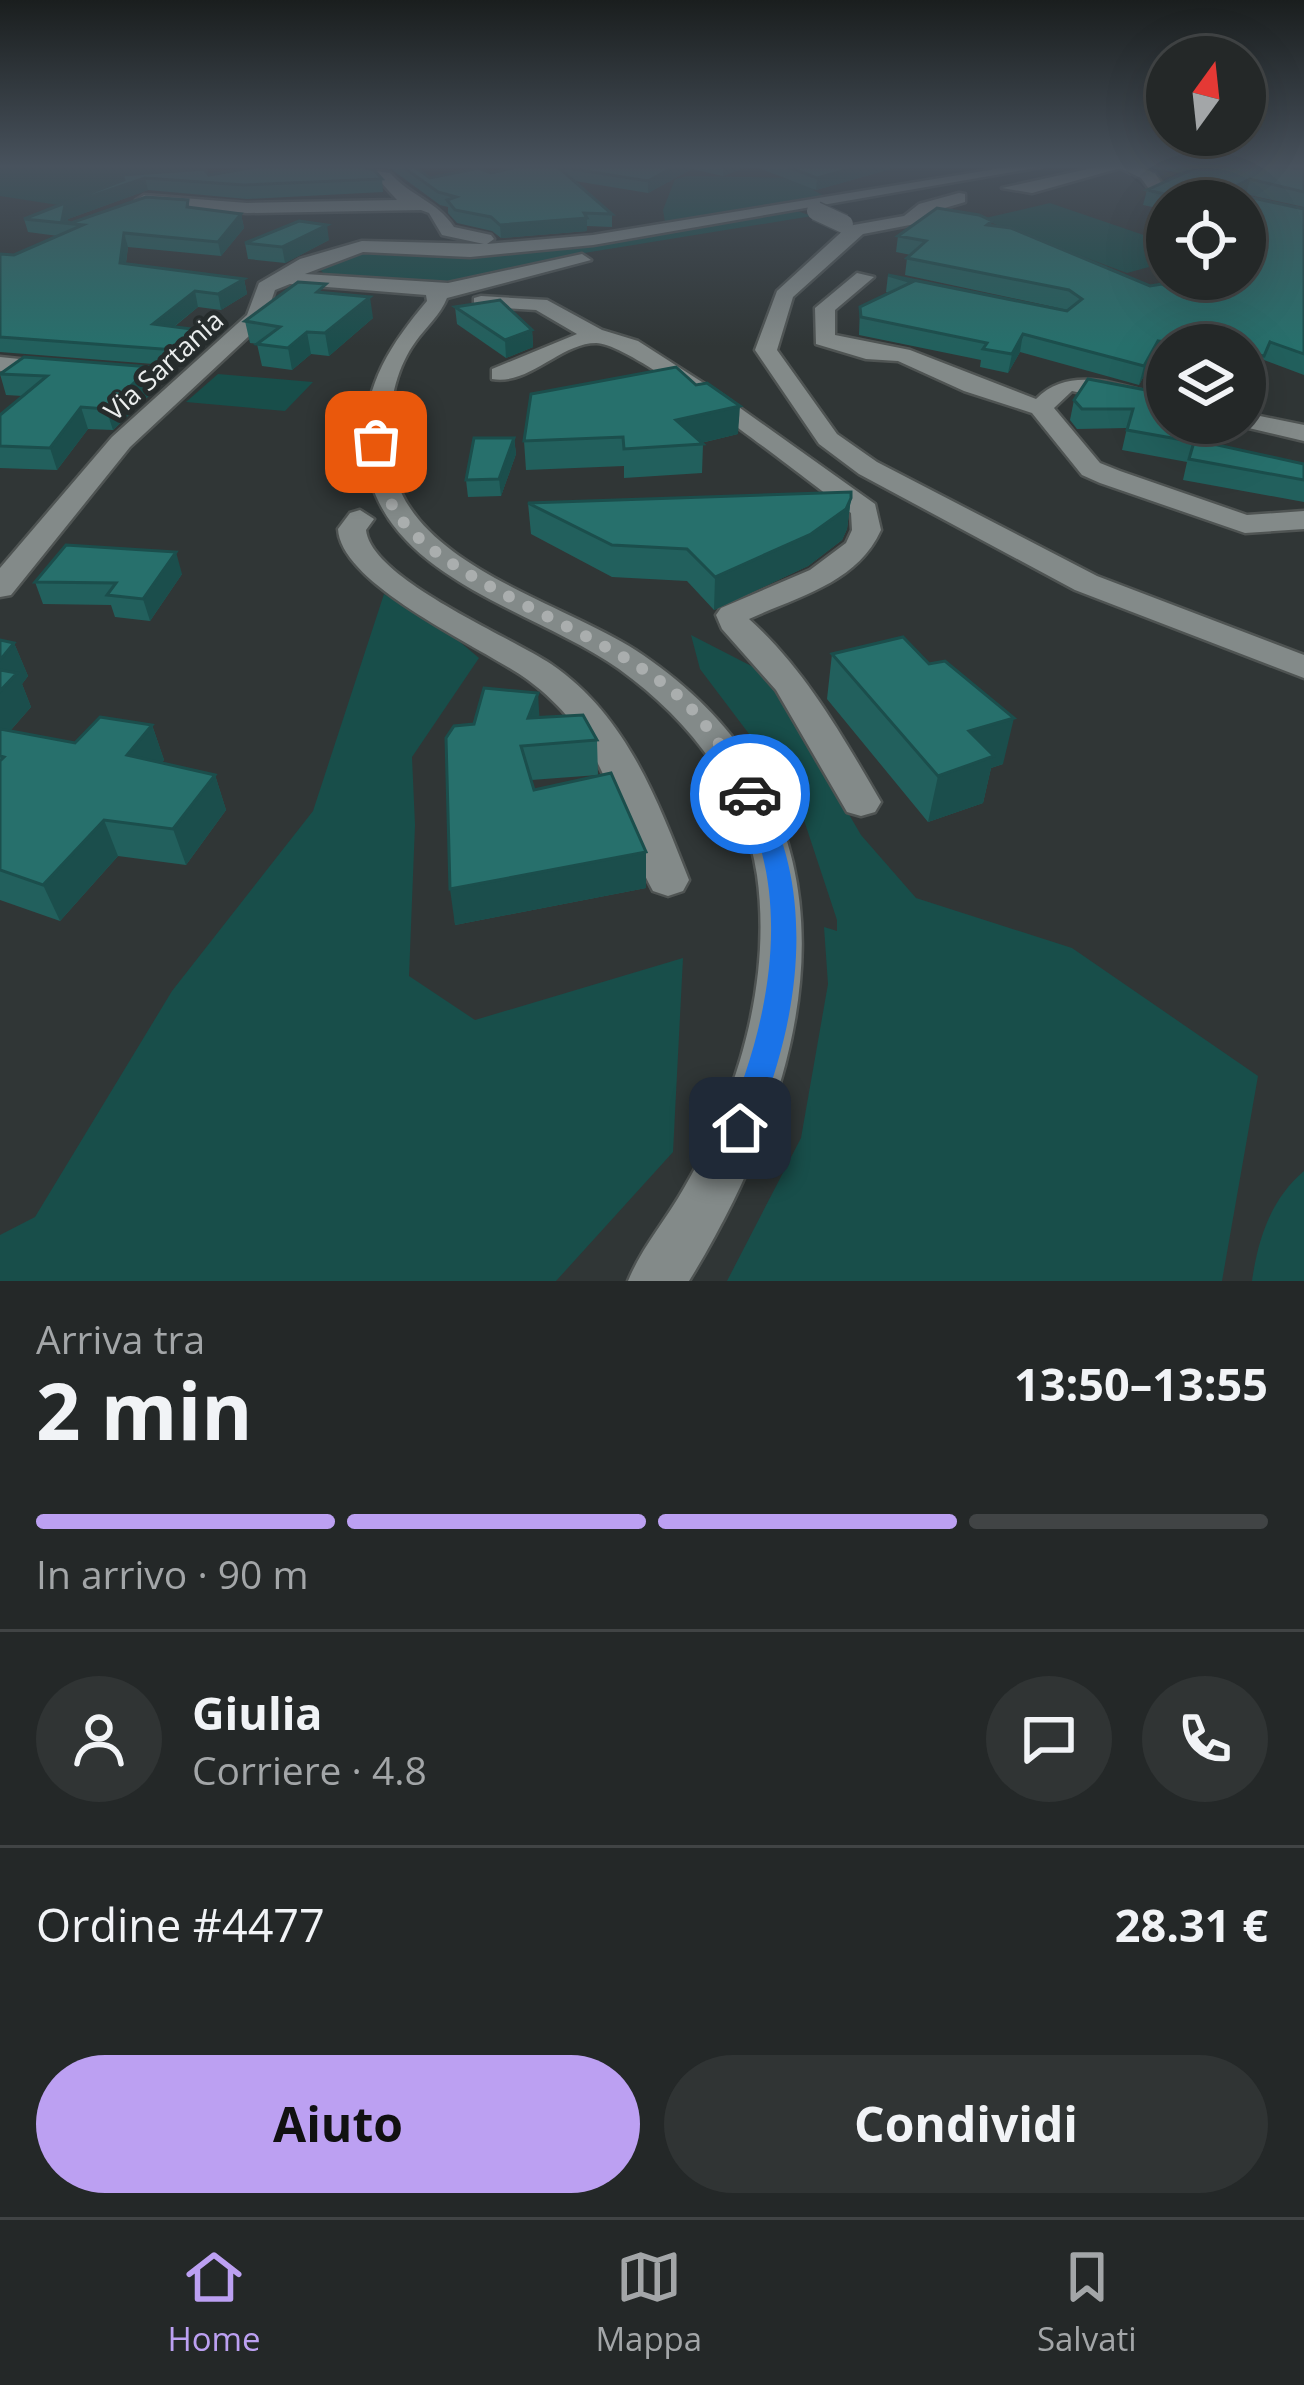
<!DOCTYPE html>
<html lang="it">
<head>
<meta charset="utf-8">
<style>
	:root { --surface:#242828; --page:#303434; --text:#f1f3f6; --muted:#a3a6a8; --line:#414445; --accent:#bca0f2 }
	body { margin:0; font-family:"Open Sans",sans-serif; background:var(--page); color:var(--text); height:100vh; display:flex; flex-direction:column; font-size:45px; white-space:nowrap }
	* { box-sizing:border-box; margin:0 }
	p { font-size:39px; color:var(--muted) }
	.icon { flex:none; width:66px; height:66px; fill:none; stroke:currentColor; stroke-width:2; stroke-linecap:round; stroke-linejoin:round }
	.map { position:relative; height:1281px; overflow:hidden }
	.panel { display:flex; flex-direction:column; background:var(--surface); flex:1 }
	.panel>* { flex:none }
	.needle { width:78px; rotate:15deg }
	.buttons { position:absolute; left:1146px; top:36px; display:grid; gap:24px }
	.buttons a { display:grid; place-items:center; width:120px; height:120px; border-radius:50%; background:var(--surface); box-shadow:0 12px 48px #0002,0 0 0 3px var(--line); font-size:60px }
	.pin { position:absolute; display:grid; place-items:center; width:102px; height:102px; color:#fff; margin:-51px; border-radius:24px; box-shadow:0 6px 18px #0006 }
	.courier { position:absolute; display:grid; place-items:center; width:120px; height:120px; margin:-60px; border:9px solid #1a73e8; border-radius:50%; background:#fff; color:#222; box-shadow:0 3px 15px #0007 }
	.head em { font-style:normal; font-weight:700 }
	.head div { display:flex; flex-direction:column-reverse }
	.head { display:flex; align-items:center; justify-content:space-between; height:204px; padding:0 36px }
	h1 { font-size:78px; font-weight:700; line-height:90px }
	.bar { display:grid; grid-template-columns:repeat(4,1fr); gap:18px 12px; align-content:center; height:144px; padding:0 36px }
	.bar i { height:15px; border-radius:9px; background:var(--line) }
	.bar .selected { background:var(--accent) }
	.bar p { grid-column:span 4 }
	.line { display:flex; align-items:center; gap:30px; padding:0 36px; border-top:3px solid var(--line) }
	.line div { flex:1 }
	.round { display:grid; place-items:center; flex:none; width:126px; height:126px; border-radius:63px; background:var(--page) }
	.button { display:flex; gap:24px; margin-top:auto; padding:24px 36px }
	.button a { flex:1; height:138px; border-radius:72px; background:var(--accent); color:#111; font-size:48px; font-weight:700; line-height:138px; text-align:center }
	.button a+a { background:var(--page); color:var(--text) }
	.menu { display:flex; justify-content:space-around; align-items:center; height:168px; border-top:3px solid var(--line); background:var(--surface); font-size:33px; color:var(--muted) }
	.menu a { display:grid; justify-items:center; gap:6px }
	.menu .selected { color:var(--accent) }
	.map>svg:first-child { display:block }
	.green { fill:#184e4a }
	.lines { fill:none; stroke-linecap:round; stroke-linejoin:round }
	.minor-casing { stroke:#4f5453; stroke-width:5 }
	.minor { fill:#838a89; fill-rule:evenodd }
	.minor-bridge-casing { stroke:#4f5453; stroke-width:21; stroke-linecap:butt }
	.minor-bridge { stroke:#838a89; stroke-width:18 }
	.wall { fill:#22605d }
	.shaded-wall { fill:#1b4e4c }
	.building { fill:#27706c; stroke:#1b4e4c; stroke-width:3 }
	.route { fill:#1a73e8 }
	.done { stroke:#aaaeae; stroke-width:12; stroke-dasharray:0 21.6 }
	.labels { text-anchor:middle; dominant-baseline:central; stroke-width:10; stroke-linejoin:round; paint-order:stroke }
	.far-street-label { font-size:27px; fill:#ebeeee; stroke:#262c2c }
</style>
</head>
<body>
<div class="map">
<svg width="1304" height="1281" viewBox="0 0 1304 1281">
	<rect width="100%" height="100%" fill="#303636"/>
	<!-- green -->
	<g class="green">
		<polygon points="0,167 198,167 212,175 71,207 0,196"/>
		<polygon points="687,176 802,178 827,184 813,190 832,200 666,228 663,210 675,179"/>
		<polygon points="1050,203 1167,243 1167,262 1127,273 981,219"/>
		<polygon points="794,210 812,216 572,255 439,285 318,278 312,273 324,274 319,268 351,250 598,242"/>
		<polygon points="218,374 313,382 285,411 186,402"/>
		<polygon points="384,594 447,631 479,658 412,757 415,825 409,976 475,1020 683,958 673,1152 556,1281 0,1281 0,1235 35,1217 172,991 313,811"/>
		<polygon points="691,635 767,674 861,835 916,898 1072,948 1258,1076 1222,1281 727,1281 801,1138 828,984 824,927 837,931 837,920 796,796 700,669"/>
		<path d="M1304,1171V1281H1252C1258,1238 1271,1199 1304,1171Z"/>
	</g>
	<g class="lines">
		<!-- minor casing -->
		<g class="minor-casing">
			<g id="minor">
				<path d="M344,167L390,173C410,196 437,201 454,227L491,235L494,239L487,244L593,235L1008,167H1041L593,245L470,257L363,252L305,274L448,283L582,254L591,260L447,298C441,314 426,327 416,341C390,376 384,430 394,472C417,568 569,604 643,655C877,815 817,1073 689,1281H628C642,1247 666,1220 684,1188C738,1097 772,981 757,875C744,788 688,719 619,669C532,607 370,576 365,446C363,386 390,345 427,301L426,295L290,284L275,290L264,322L130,447L11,595L0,597V568L112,437L247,315L259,283L300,259L362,241L484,244L442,235L429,213L421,210L247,213L144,205L136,200L144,195L247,203L397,200L378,179Z"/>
				<polygon points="1097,167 1139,167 1155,173 1166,190 1152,193 1141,178 1120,168 1032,193 1002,188"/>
				<polygon points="959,193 965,194 965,202 931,212 915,224 863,234 793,297 777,350 837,434 877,462 1097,576 1304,655 1304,678 1075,590 859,474 819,444 755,350 777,291 848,226 904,216 919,204"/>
				<path d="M857,273L874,277L835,310V335L910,350L1036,399C1072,363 1122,387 1167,397V411L1072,391L1054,408L1100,463L1120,471L1247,515L1304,511V529L1245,533L1100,483L1082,475L1032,413L964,391L898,361L866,359L816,344L815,308Z"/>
				<path d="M481,296L547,300L602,330L638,341L719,393L875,504L881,530C857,583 799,596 749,619C805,669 843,737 881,802L875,812L861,816L847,812L776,690L722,629L716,615L721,608L810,570L846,543L852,530L851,513C812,484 633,342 596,343C561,343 528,386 492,379V369L577,334L536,310L474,306V298Z"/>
				<polygon points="0,357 58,363 69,370 58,377 0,371"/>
				<polygon points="1245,413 1304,425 1304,441 1236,425 1245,423"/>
				<path d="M360,510L374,519L366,530C371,579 511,637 551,664C626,715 657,799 689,880L683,891L668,896L653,891C610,811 609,740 528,680C484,648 341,586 338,529L350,513Z"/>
			</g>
		</g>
		<!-- minor -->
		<use href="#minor" class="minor"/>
		<!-- minor-bridge casing -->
		<g class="minor-bridge-casing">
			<polyline id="minor-bridge" points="816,211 844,224"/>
		</g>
		<!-- minor-bridge -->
		<use href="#minor-bridge" class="minor-bridge"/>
	</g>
	<!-- wall -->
	<g class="wall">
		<polygon points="379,167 415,167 430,178 491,173 516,167 746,167 723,176 692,169 648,193 575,181 612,214 612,227 587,226 587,231 501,238 492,231 457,223 448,213 448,207 440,205 391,169"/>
		<polygon points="756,167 898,167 816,190"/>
		<polygon points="1143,167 1288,167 1304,169 1304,207 1245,194 1248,197 1304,209 1304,375 1264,360 1258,375 1252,374 1245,396 1245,345 1167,345 1167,362 1153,359 1139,385 1020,352 1008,373 980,367 981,360 859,335 860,307 889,293 886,292 888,275 1068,310 905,275 907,258 911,255 896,252 898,236 991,226 1150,286 1174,291 1245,279 1245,201 1167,201 1167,210 1143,205 1147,190 1182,173"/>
		<polygon points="122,175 382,179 383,192 247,199 148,190 68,219 68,222 71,223 188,200 189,207 241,214 244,228 221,256 128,247 126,263 244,279 247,294 221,310 198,307 174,327 203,346 179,366 0,352 0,254 14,255 58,236 28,232 24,219 124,180"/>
		<polygon points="329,240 285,263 248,259 245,243"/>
		<polygon points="328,293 373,318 329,356 311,354 292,370 262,366 257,344 250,343 245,321"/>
		<polygon points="455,307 532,330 533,347 506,358 457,324"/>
		<polygon points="151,367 157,388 113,430 88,429 57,470 0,468 0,415 23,396 6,395 0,374"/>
		<polygon points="1167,394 1200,441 1304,464 1304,502 1183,480 1187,462 1122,450 1127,428 1077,429 1070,420 1074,400"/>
		<polygon points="738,434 701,443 703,444 702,473 624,478 624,466 526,470 524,441"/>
		<polygon points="514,438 516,454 501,496 468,497 466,480"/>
		<polygon points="851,498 847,529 842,540 808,566 714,610 687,581 612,577 531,534 528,503"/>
		<polygon points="182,574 150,621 115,617 111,605 43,604 35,582"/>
		<polygon points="0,640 14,643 28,676 22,684 31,707 10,731 75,743 152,725 164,760 161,763 215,775 226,810 186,865 118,856 60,921 0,900"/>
		<polygon points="832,654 1003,764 991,768 983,803 928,822 827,699"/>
		<polygon points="539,718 597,740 598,775 531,780 534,790 646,852 646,888 455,925 446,738"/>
	</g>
	<!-- shaded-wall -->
	<g class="shaded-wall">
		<polygon points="674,167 692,167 692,169 648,193 648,181"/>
		<polygon points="723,167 746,167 723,176"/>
		<polygon points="857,167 898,167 816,190 817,178"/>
		<polygon points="145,178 148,190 68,219 68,223 63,223 65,205"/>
		<polygon points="1250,179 1246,194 1238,185"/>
		<polygon points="241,214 244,228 221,256 218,242"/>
		<polygon points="587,218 587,231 501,238 500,225"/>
		<polygon points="327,225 329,240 285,263 282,247"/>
		<polygon points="124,233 128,247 124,277 120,263"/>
		<polygon points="244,279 247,294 221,310 218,294"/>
		<polygon points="195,291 198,307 157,340 153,324"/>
		<polygon points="370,297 373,318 329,356 325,333"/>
		<polygon points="199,330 203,346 179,366 175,350"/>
		<polygon points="532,330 533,347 506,358 505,340"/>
		<polygon points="307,332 311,354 292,370 288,348"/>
		<polygon points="1023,334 1020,352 1008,373 1012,354"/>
		<polygon points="1158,341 1153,359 1139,385 1144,366"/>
		<polygon points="151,367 157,388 113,430 106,409"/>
		<polygon points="740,406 738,434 692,445 676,420"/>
		<polygon points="81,407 88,429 57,470 50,448"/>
		<polygon points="514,438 516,454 501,496 499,479"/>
		<polygon points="851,498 847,529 842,540 808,566 714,610 715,577"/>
		<polygon points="176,552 182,574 150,621 143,599"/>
		<polygon points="14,643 28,676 22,684 31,707 2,740 0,748 0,660"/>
		<polygon points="538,693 540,727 528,718"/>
		<polygon points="1014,718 1003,764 991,768 983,803 928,822 938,776 969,731"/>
		<polygon points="152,725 164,760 140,790 127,755"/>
		<polygon points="215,775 226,810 186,865 173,829"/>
		<polygon points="104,820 118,856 60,921 43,885"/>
		<polygon points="646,852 646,888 455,925 450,889"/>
	</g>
	<!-- building -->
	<g class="building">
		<polygon points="255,167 363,167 374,170 382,179 244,185 145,178 65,205 62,220 71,223 146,197 188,200 187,207 241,214 218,242 124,233 120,263 244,279 218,294 195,291 153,324 199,330 175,350 0,337 0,254 14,255 83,225 24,219 124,180 122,175 204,169 209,175"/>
		<polygon points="403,167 415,167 430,178 479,168 491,173 516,167 558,167 612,214 584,213 587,218 500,225 491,217 455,210 447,200 456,197 438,192"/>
		<polygon points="561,167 674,167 648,181"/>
		<polygon points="788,167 857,167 817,178"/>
		<polygon points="1198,167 1288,167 1304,169 1304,192 1250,179 1238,185 1248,197 1304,209 1304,354 1270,342 1264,356 1258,355 1248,386 1245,385 1245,345 1181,345 1158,341 1144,366 1023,334 1012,354 983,349 987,343 861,317 860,307 912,282 888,275 1067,311 1082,299 1069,290 907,258 926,241 898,236 937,208 979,215 992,221 987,225 1011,228 1150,286 1162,284 1174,291 1190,279 1245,279 1245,238 1261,226 1245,222 1245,201 1196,201 1147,190"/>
		<polygon points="299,221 327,225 282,247 245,243"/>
		<polygon points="298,282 326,284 317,292 370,297 325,333 307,332 288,348 257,344 280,327 245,321"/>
		<polygon points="500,300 532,330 505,340 455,307"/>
		<polygon points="24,357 151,367 106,409 81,407 50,448 0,446 0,415 47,376 0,374"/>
		<polygon points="676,367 696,385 707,383 740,406 676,420 703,444 624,449 623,437 524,441 531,394"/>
		<polygon points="1088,379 1167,394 1167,423 1206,423 1199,441 1304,464 1304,480 1189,459 1194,442 1127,430 1133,409 1082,409 1074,400"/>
		<polygon points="474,438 514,438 499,479 466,480"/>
		<polygon points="851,492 851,498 846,509 811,534 715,577 687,549 612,545 528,503"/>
		<polygon points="66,545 176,552 143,599 107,595 116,583 35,582"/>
		<polygon points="903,637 929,664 945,661 1014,718 969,731 994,756 938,776 832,654"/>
		<polygon points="0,640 14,643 0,660"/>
		<polygon points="0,670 17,673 0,691"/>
		<polygon points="484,688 538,693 528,718 583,715 597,740 521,746 534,790 611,773 646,852 450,889 446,738 454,726 474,724"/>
		<polygon points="100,717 152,725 127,755 215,775 173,829 104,820 43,885 0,870 0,761 4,757 0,756 0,729 75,743"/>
	</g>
	<!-- sky -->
	<linearGradient id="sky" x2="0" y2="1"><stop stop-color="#1a1e1e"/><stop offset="0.48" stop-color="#48525d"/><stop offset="1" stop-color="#48525d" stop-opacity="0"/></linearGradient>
	<rect width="1304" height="346" fill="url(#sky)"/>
	<!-- route -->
	<path class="route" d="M750,785L758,788C821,894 798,1030 750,1138L740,1142L729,1138L724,1128C769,1027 796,895 738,794Z"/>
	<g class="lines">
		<!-- done -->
		<path class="done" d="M376,442C379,465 383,491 396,512C445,587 615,632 686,703C712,729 731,762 750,794"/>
	</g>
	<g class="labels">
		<!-- far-street labels -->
		<g class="far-street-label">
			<text transform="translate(163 365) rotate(-42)">Via Sartania</text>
		</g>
	</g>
</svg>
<div class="buttons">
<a><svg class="needle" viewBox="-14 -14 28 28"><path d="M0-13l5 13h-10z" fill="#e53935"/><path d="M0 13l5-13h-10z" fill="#a3a6a8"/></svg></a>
<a><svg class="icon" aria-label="locate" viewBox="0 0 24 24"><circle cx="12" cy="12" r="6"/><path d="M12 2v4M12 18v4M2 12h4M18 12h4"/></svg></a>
<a><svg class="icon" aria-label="layers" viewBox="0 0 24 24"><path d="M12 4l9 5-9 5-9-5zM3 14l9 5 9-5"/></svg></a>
</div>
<div class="pin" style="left:376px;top:442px;background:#ea580c"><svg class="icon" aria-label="bag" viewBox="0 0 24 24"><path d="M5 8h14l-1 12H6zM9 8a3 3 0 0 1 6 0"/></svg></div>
<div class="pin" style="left:740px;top:1128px;background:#1f2937"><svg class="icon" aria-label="home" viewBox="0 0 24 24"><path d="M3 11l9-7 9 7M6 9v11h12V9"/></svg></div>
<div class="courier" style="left:750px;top:794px"><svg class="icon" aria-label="car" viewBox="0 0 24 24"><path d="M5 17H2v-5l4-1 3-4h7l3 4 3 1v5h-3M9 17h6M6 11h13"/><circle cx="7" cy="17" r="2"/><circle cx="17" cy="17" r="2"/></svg></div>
</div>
<section class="panel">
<div class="head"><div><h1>2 min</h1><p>Arriva tra</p></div><em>13:50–13:55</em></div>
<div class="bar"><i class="selected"></i><i class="selected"></i><i class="selected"></i><i></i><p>In arrivo · 90 m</p></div>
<div class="line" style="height:216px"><a class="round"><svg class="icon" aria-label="person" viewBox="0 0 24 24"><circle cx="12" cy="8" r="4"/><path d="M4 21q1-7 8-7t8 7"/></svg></a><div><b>Giulia</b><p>Corriere · 4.8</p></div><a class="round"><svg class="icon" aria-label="chat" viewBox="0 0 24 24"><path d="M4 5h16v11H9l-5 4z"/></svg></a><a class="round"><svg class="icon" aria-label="phone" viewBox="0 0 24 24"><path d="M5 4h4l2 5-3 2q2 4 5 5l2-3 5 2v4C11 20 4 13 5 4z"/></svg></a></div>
<div class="line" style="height:156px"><div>Ordine #4477</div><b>28.31 €</b></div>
<div class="button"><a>Aiuto</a><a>Condividi</a></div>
</section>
<nav class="menu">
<a class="selected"><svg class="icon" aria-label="home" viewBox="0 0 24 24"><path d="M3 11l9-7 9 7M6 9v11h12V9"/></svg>Home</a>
<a><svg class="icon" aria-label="map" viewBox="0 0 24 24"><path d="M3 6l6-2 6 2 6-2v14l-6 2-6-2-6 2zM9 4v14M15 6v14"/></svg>Mappa</a>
<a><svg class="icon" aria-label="saved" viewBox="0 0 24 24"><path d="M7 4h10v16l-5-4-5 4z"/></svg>Salvati</a>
</nav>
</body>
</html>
